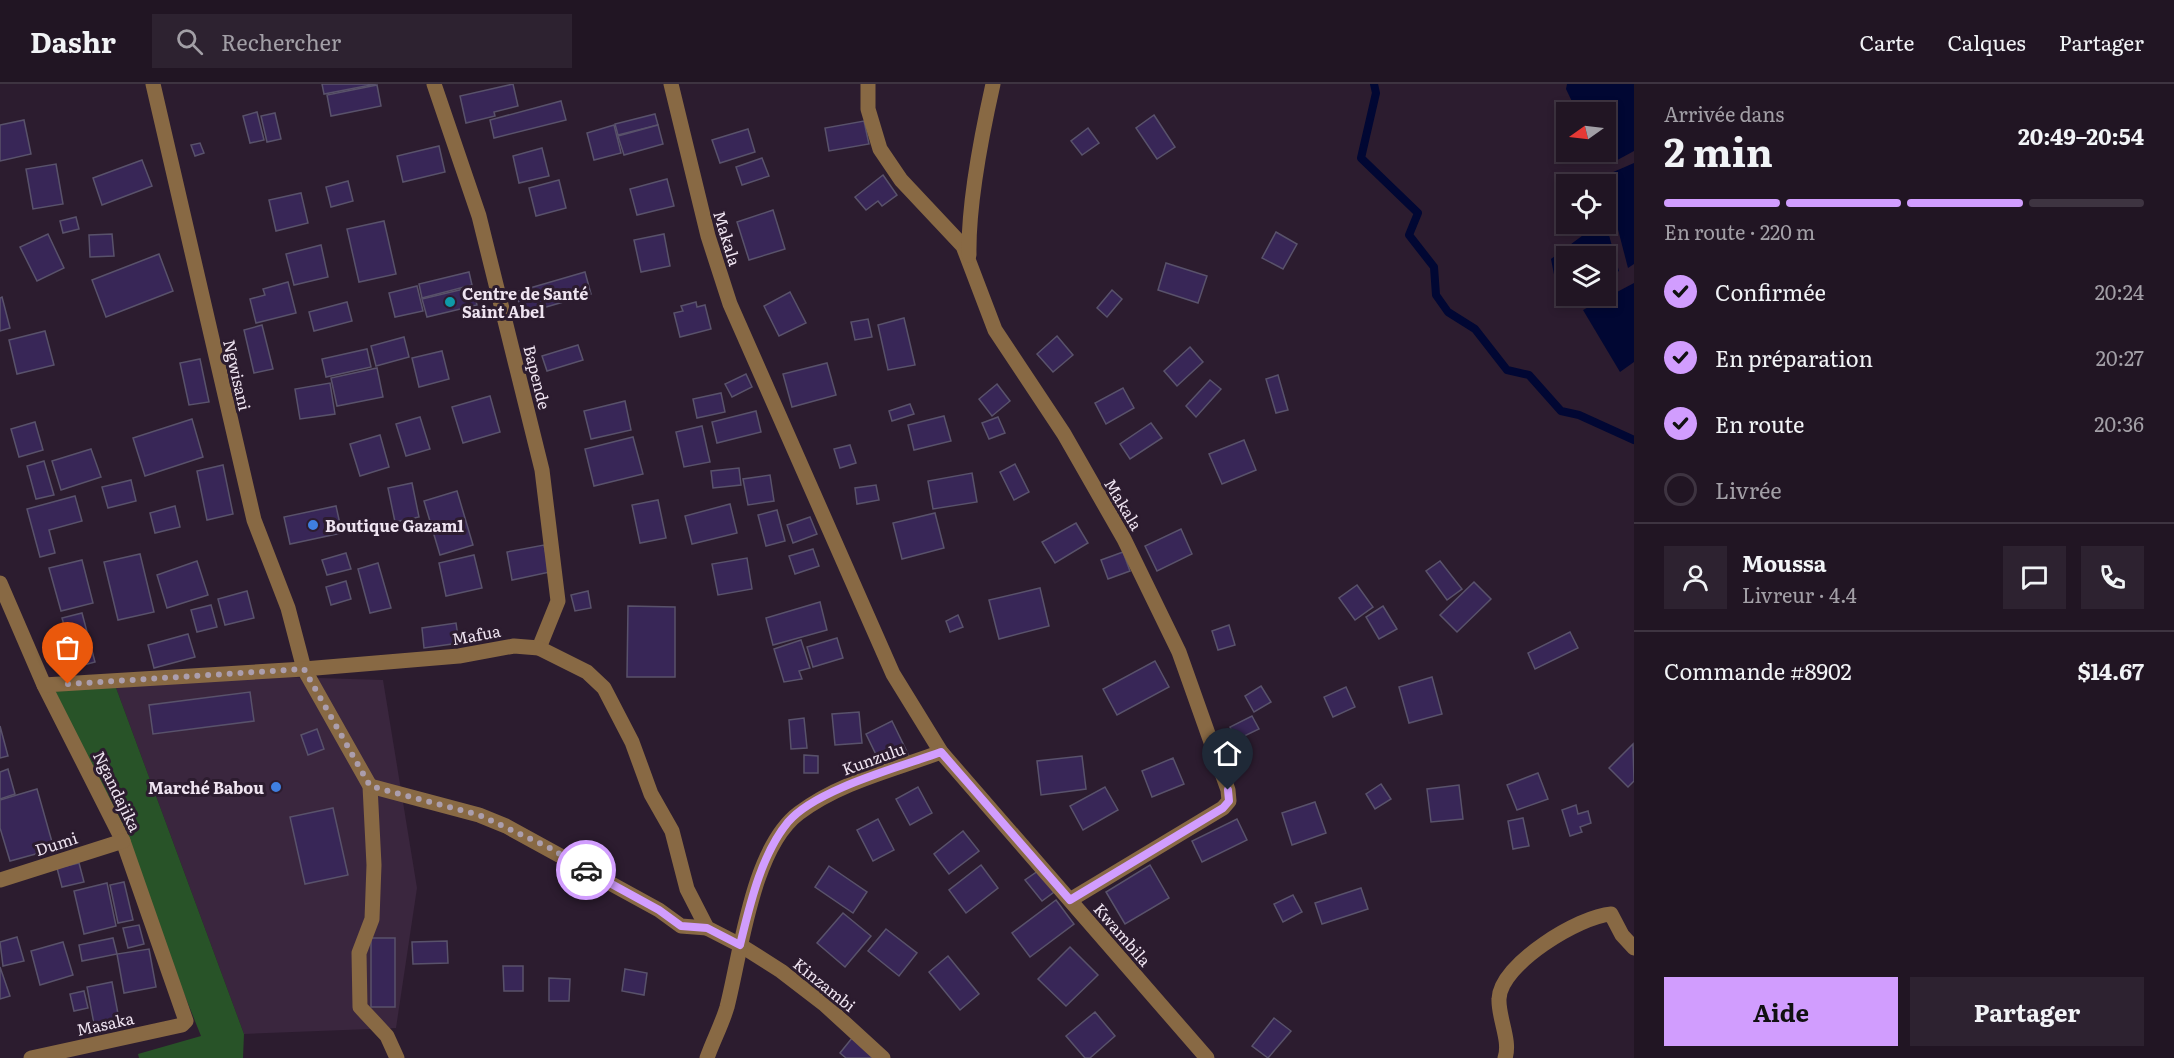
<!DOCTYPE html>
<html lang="fr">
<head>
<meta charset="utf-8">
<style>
	:root { --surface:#211523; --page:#2d2230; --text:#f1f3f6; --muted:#a29fa6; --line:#3e3441; --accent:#d19dfe }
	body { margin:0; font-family:Literata,serif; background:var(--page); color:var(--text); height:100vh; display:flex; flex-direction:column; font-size:22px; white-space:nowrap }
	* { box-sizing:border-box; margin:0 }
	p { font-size:20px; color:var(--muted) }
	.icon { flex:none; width:33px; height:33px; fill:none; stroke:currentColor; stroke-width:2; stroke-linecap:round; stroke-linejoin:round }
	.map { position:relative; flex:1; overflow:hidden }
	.side { display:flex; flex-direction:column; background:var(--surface); width:540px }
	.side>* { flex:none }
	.needle { width:39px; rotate:256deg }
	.controls { position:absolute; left:1556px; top:18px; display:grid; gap:12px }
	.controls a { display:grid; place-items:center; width:60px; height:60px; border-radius:0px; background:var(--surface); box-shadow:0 3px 9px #0003,0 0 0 2px var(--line); font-size:30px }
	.pin { position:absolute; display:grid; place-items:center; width:51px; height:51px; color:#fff; margin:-62px -26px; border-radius:50% 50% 50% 0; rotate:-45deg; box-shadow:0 0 6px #0007 }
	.pin .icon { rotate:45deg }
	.courier { position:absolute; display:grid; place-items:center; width:60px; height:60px; margin:-30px; border:4px solid #d19dfe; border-radius:50%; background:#fff; color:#222; box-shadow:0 2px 8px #0007 }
	.head em { font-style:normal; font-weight:700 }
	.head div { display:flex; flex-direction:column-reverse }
	.head { display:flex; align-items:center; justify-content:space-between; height:102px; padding:0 30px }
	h1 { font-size:39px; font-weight:700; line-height:45px }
	.bar { display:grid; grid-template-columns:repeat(4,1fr); gap:9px 6px; align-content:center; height:72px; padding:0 30px }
	.bar i { height:8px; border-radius:4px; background:var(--line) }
	.bar .on { background:var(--accent) }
	.bar p { grid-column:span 4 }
	.line { display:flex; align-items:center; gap:15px; padding:0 30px; border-top:2px solid var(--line) }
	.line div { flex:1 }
	.round { display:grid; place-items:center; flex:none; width:63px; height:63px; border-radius:0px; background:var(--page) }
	ol { padding:0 30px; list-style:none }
	li { display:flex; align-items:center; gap:18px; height:66px }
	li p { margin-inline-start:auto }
	li .icon { padding:6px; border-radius:50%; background:var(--accent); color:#111; stroke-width:4 }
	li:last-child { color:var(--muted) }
	li i { width:33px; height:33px; border:3px solid var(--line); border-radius:50% }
	.cta { display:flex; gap:12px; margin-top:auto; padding:12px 30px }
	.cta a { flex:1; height:69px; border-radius:0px; background:var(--accent); color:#111; font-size:24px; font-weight:700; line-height:69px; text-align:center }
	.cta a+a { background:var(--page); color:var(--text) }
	header { display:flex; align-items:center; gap:36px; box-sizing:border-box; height:84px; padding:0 30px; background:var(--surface); border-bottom:2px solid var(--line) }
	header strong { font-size:28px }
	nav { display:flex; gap:33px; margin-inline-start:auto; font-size:21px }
	.search { width:420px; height:54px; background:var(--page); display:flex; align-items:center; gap:15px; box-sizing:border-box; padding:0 21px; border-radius:0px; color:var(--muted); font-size:22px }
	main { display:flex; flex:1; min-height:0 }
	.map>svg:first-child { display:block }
	.built { fill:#3a263e }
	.green { fill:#285328 }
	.water { fill:#010733 }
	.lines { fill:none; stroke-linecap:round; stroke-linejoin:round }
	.stream { stroke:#010733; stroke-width:8 }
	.building { fill:#382657; stroke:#59526b; stroke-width:1.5 }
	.minor { stroke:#886944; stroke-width:15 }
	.done { stroke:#ab9ead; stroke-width:6; stroke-dasharray:0 10.8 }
	.route { stroke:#d19dfe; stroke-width:8 }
	.culture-dot { fill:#0f9aa8; stroke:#2c1c2f; stroke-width:2 }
	.shop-dot { fill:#3f7fe0; stroke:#2c1c2f; stroke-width:2 }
	.labels { text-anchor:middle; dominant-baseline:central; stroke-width:6; stroke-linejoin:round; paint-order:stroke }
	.street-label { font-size:16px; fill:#efe4f1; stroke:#2c1c2f }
	.poi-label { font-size:16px; font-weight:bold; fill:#efe4f1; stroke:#2c1c2f; text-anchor:start }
</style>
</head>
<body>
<header>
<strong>Dashr</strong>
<div class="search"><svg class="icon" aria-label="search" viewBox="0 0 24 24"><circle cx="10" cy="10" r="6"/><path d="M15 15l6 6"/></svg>Rechercher</div>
<nav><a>Carte</a><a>Calques</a><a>Partager</a></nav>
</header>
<main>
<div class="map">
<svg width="1634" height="974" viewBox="0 0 1634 974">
	<rect width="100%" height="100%" fill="#2c1c2f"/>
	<!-- built -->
	<polygon class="built" points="286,593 383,596 417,804 396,944 244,950 115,601"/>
	<!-- green -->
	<polygon class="green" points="44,601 115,601 244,950 243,974 139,974 138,970 201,952 123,757"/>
	<!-- water -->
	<g class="water">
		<polygon points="1567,0 1634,0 1634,67 1610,80 1602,68 1605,68 1605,28 1577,28 1566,5"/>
		<polygon points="1634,79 1634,180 1628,184 1614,130 1611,89"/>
		<polygon points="1605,137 1619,187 1605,196 1605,172 1566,172 1566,212 1578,212 1569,217 1556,201 1551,175 1598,140 1605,140"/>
		<polygon points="1634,199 1634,278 1620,288 1583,226"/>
	</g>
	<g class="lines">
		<!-- stream -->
		<polyline class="stream" points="1374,0 1376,9 1361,74 1418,129 1409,151 1434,183 1436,211 1448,228 1475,245 1507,286 1529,291 1561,327 1579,331 1634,356"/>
	</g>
	<!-- building -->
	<g class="building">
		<polygon points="322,0 376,0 324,10"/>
		<polygon points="513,0 518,22 494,28 495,32 466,39 460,12"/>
		<polygon points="377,1 381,22 331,32 327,11"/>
		<polygon points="561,17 566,36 494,54 490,36"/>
		<polygon points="257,28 264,56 250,59 243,32"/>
		<polygon points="275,29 281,55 267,58 261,32"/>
		<polygon points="655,30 658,41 618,51 615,40"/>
		<polygon points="1154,31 1175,63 1157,75 1136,44"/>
		<polygon points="24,36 31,70 0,77 0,41"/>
		<polygon points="864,37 869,60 829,67 825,44"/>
		<polygon points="614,41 621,69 594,76 587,49"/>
		<polygon points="658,41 663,60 624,71 618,52"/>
		<polygon points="1088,44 1099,59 1082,71 1071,57"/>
		<polygon points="748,45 755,68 720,79 712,56"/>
		<polygon points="200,59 204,69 195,72 191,61"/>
		<polygon points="439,62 445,88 403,98 397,72"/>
		<polygon points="542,64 549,92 519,99 513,72"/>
		<polygon points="762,74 769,92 742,101 736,83"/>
		<polygon points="142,76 152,102 102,121 93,94"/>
		<polygon points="56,80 63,120 33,125 26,85"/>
		<polygon points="883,91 897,111 882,122 878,117 866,126 855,113"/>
		<polygon points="667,95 674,122 637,131 630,105"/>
		<polygon points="559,96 566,124 536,132 529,104"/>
		<polygon points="348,97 353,117 331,123 326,103"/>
		<polygon points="301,109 308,139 276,147 269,116"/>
		<polygon points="773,126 785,165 749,176 737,138"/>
		<polygon points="76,133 79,145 63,149 60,137"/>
		<polygon points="384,137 396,190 359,198 347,145"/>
		<polygon points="1276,148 1297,160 1283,185 1262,174"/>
		<polygon points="48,150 64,184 37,197 20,163"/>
		<polygon points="112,150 114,172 90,173 89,151"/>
		<polygon points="664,150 670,182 641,188 634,156"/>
		<polygon points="321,161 328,193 294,201 286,170"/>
		<polygon points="159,170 173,207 106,233 92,196"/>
		<polygon points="1166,179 1207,192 1198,219 1158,206"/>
		<polygon points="469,188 472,201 422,214 419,200"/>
		<polygon points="585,188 591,210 522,230 516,208"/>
		<polygon points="288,198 296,229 256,239 250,215 265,211 263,205"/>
		<polygon points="417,202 423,227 395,233 389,209"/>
		<polygon points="472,203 477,221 427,233 422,215"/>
		<polygon points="1112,206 1122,215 1107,233 1097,224"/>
		<polygon points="790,208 806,239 779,252 764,222"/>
		<polygon points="2,213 10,244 0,247 0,214"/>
		<polygon points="347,218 352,237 314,247 309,228"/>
		<polygon points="696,218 697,223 705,221 711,245 680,253 674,229 683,227 681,222"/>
		<polygon points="904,234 915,281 888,286 878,241"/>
		<polygon points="868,235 872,253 855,256 851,238"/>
		<polygon points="262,241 273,285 254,289 244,246"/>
		<polygon points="45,247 54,281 17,290 9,256"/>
		<polygon points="1057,252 1073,271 1053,288 1037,270"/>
		<polygon points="404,253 409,273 376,282 371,262"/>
		<polygon points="578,261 583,276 547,287 542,272"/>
		<polygon points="1190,263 1203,278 1177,302 1164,287"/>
		<polygon points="367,265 371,283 326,293 322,275"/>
		<polygon points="442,267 449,295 419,303 412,274"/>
		<polygon points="200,275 209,318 189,321 180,279"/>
		<polygon points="827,279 836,311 792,323 783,290"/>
		<polygon points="377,284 383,313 337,322 331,294"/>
		<polygon points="746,290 752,303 732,313 725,300"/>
		<polygon points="1278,291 1288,326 1276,329 1266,295"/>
		<polygon points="1210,296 1221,305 1196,333 1186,322"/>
		<polygon points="330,299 335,330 300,335 295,305"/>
		<polygon points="997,300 1010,317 992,332 979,315"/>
		<polygon points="1123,304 1134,324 1106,340 1095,319"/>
		<polygon points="721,309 725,328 697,334 693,315"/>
		<polygon points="490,312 500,348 463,359 452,323"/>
		<polygon points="625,317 631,346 591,355 584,327"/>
		<polygon points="910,320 914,330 892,337 889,327"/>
		<polygon points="756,327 761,348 717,359 712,338"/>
		<polygon points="944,332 951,357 914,366 908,341"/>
		<polygon points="420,333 430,365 406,372 396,340"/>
		<polygon points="998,333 1005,349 989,355 982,339"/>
		<polygon points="192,335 203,373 145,392 133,354"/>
		<polygon points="35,338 43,366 19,373 11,345"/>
		<polygon points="1151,339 1162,354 1130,375 1120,360"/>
		<polygon points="702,342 710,378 684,383 676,348"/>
		<polygon points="380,351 389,383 360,392 350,360"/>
		<polygon points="633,353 643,390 594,402 585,365"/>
		<polygon points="1244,356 1256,386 1222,400 1209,370"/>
		<polygon points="850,361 856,379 840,384 834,365"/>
		<polygon points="91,365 101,393 61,406 52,377"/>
		<polygon points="44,377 54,411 36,415 27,382"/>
		<polygon points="1015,380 1029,408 1014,416 1000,388"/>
		<polygon points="223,381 233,430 207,436 197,387"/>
		<polygon points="739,384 741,401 713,404 711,387"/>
		<polygon points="972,389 977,418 933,425 928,397"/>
		<polygon points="770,391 774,417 748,421 743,395"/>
		<polygon points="131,396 136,417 108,424 102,403"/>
		<polygon points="412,399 419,433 395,438 388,404"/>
		<polygon points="876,401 879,416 857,420 855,404"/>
		<polygon points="457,407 473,461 440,471 424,417"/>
		<polygon points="75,412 82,437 49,446 55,469 40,473 27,425"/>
		<polygon points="658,416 666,454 640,459 632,421"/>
		<polygon points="730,420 737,449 692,460 685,432"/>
		<polygon points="175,422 180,443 155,449 150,429"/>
		<polygon points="336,422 342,449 290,460 284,433"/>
		<polygon points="777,426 785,457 766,462 758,431"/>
		<polygon points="935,429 944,464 902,475 893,439"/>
		<polygon points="810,433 817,450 793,459 787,441"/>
		<polygon points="1076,439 1088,459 1055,479 1042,458"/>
		<polygon points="1181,445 1192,470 1157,487 1145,462"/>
		<polygon points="544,461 550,488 512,496 507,468"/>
		<polygon points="813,465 819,482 795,490 789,472"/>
		<polygon points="1123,468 1130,487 1108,495 1101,476"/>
		<polygon points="346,469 351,485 327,491 322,476"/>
		<polygon points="140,470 154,528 118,536 104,478"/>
		<polygon points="474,471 482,504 446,512 439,479"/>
		<polygon points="747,474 752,505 718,511 712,480"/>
		<polygon points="82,476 93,519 61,527 49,484"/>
		<polygon points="197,477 208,511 167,524 157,491"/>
		<polygon points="1440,477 1462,505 1447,516 1426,487"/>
		<polygon points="378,479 391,524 370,529 358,485"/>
		<polygon points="346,497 351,515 331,521 326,503"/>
		<polygon points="1474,498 1491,515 1457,548 1440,531"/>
		<polygon points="1357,501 1373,523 1355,536 1339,514"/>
		<polygon points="1040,504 1049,542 999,555 989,516"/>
		<polygon points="247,507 254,534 225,541 218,515"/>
		<polygon points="588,507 591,524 575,527 571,511"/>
		<polygon points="820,518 827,546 773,561 766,534"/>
		<polygon points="211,521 217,543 197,548 191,526"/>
		<polygon points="628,522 675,523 675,593 627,593"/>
		<polygon points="1383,522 1397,545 1379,555 1366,533"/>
		<polygon points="82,529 95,578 76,583 62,534"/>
		<polygon points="958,531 963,543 950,548 946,537"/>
		<polygon points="456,539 459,559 424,564 422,544"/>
		<polygon points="1229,541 1235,561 1218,566 1212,547"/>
		<polygon points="1570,548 1578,564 1535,585 1528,569"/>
		<polygon points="188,550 195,573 154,584 148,561"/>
		<polygon points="837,554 843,574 813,583 807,563"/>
		<polygon points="801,556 810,584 799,587 802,595 784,598 774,565"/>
		<polygon points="1155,577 1169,603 1117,631 1103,605"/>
		<polygon points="1432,593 1442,630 1409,639 1399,603"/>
		<polygon points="1261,602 1271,618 1254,628 1245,612"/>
		<polygon points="1346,603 1355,623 1333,633 1324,613"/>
		<polygon points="250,608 254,637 153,650 149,621"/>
		<polygon points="859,628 862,659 835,661 832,630"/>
		<polygon points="1252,632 1259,645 1236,656 1230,643"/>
		<polygon points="804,634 807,664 791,665 789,636"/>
		<polygon points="892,637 909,672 883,685 866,650"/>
		<polygon points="0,642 8,672 0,674"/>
		<polygon points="317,645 324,665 308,671 301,651"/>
		<polygon points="1633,660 1634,697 1628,703 1609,684"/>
		<polygon points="804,671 818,672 818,689 804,689"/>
		<polygon points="1082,672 1086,705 1041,711 1037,677"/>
		<polygon points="1173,674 1184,700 1152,713 1142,687"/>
		<polygon points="8,685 15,710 0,715 0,688"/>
		<polygon points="1538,689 1548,715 1517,726 1507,701"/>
		<polygon points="1381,700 1391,715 1375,725 1366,710"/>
		<polygon points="1459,701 1463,735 1431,738 1427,705"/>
		<polygon points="918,703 932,729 910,741 896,715"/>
		<polygon points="1105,703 1118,726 1083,746 1070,722"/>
		<polygon points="37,705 54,765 10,777 0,744 0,716"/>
		<polygon points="1315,718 1326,749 1292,761 1282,729"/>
		<polygon points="1576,721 1578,730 1588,727 1591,739 1580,743 1582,748 1570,752 1562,726"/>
		<polygon points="333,724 348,791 305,800 290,733"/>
		<polygon points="1523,734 1529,762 1513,765 1508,737"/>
		<polygon points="878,735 894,766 873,777 857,746"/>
		<polygon points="1237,735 1247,756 1202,778 1192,757"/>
		<polygon points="963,747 979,767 949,790 934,770"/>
		<polygon points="79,779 84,798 62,803 57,784"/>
		<polygon points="981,781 998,804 966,829 949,806"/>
		<polygon points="1150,781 1169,814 1125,840 1106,808"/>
		<polygon points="829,782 867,808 853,829 815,803"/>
		<polygon points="1038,787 1054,808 1042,817 1025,796"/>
		<polygon points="124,798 133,836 118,839 110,801"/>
		<polygon points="107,799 116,842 84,850 74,807"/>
		<polygon points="1361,804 1368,825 1322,840 1315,819"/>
		<polygon points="1293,811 1302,828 1283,838 1274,820"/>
		<polygon points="1056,816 1074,840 1030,873 1012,849"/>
		<polygon points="843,829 871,852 845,883 817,859"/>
		<polygon points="139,841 144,860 128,864 123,844"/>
		<polygon points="886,845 917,869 899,892 868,867"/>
		<polygon points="17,853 24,877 3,882 0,858"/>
		<polygon points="113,854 117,870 82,877 79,861"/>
		<rect x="371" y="854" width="24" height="69"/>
		<polygon points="447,857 448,879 413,880 412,858"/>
		<polygon points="63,858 73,891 40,901 31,867"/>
		<polygon points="1070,863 1098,891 1066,922 1038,895"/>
		<polygon points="149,865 156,903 124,909 117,870"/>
		<polygon points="948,872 979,910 960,926 929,888"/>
		<polygon points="503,882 523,882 523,907 504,907"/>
		<polygon points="0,883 10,912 0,915"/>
		<polygon points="625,885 647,889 644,911 622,907"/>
		<polygon points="549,894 570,895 569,917 549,917"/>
		<polygon points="112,898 119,935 94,940 87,903"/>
		<polygon points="84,907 88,924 74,927 70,910"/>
		<polygon points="1095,928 1115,952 1090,974 1085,974 1066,952"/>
		<polygon points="1274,934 1291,947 1268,974 1252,962"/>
		<polygon points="852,954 875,974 846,974 840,969"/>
	</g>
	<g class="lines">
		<!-- minor -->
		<g class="minor">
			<polyline points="153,0 254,436 288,524 304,585 370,702 374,781 372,835 359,869 360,923 387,952 397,974"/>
			<polyline points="434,0 479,132 542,386 558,517 539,564"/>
			<polyline points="671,0 708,152 730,220 893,590 941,668 1207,974"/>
			<polyline points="868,0 868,25 880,65 901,96 963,162 995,246 1064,350 1124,455 1179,568 1228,706 1229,717 1223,724 1070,816"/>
			<path d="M969,171C968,121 982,49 993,0"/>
			<polyline points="0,499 44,601 123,757 186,937 182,941 31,974"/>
			<polyline points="44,601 304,585 459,572 514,562 539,564 587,588 604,604 632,658 651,710 672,747 687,805 707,844 740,861 781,887 824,920 883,974"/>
			<polyline points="370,702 479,731 506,742 659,826 681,842 707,844"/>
			<polyline points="0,796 123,757"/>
			<path d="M707,974C713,957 722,940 727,923C741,869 752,764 799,729C840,698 893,686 941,668"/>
			<path d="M1505,974C1511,957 1498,933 1499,915C1500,880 1580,832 1611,830L1622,851L1634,864"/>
		</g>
	</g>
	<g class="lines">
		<!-- done -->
		<polyline class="done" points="68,600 304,585 370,702 479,731 550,764 586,786"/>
		<!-- route -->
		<path class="route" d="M586,786L659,826L681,842L707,844L740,861C750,820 761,771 788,738C816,705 900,683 941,668L1070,816L1223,724L1229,717L1228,706"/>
	</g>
	<!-- markers -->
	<circle class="culture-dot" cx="450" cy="218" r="6"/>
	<g class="shop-dot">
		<circle cx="313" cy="441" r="6"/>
		<circle cx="276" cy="703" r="6"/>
	</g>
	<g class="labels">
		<!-- street labels -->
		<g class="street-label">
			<text transform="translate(728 154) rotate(73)">Makala</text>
			<text transform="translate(238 291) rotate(77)">Ngwisani</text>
			<text transform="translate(538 293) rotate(76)">Bapende</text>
			<text transform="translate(1124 420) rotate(59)">Makala</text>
			<text transform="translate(476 550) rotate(-10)">Mafua</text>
			<text transform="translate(873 674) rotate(-20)">Kunzulu</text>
			<text transform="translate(118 707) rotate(64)">Ngandajika</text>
			<text transform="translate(56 759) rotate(-18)">Dumi</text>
			<text transform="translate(1123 850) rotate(49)">Kwambila</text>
			<text transform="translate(825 900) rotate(39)">Kinzambi</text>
			<text transform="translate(105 939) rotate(-12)">Masaka</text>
		</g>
		<!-- poi labels -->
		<g class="poi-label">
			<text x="462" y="209">Centre de Santé<tspan x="462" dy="18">Saint Abel</tspan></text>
			<text x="325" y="441">Boutique Gazam1</text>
			<text x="264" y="703" text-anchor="end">Marché Babou</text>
		</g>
	</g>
</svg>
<div class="controls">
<a><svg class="needle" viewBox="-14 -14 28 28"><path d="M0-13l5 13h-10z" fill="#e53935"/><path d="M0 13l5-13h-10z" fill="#a29fa6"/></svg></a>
<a><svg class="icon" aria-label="locate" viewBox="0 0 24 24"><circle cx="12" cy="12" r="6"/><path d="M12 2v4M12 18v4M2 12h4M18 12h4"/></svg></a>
<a><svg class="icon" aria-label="layers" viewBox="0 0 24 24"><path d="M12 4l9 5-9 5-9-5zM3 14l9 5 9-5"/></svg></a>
</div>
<div class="pin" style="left:68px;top:600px;background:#ea580c"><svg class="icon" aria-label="bag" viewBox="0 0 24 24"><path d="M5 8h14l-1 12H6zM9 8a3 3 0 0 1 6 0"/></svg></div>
<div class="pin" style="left:1228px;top:706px;background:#1f2937"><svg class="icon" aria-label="home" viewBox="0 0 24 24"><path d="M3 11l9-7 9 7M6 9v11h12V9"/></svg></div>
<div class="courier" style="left:586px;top:786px"><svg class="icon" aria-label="car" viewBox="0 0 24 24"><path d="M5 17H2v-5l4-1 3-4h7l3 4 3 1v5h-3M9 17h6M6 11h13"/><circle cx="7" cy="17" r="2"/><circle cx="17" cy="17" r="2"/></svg></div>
</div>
<section class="side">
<div class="head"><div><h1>2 min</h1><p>Arrivée dans</p></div><em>20:49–20:54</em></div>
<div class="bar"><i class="on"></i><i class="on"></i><i class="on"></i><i></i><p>En route · 220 m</p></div>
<ol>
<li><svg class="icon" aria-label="check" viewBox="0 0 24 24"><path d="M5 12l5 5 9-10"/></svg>Confirmée<p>20:24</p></li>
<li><svg class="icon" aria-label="check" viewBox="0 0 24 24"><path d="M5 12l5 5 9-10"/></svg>En préparation<p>20:27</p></li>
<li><svg class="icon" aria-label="check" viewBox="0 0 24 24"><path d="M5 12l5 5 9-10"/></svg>En route<p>20:36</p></li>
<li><i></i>Livrée</li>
</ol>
<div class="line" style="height:108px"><a class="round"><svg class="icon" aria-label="person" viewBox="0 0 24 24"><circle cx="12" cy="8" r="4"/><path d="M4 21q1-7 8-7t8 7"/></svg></a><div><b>Moussa</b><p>Livreur · 4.4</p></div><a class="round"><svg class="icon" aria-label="chat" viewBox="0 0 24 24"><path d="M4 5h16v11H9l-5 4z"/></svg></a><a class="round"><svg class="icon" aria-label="phone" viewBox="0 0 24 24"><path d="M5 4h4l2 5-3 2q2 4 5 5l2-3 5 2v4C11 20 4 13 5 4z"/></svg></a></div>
<div class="line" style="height:78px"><div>Commande #8902</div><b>$14.67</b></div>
<div class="cta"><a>Aide</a><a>Partager</a></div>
</section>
</main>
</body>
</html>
